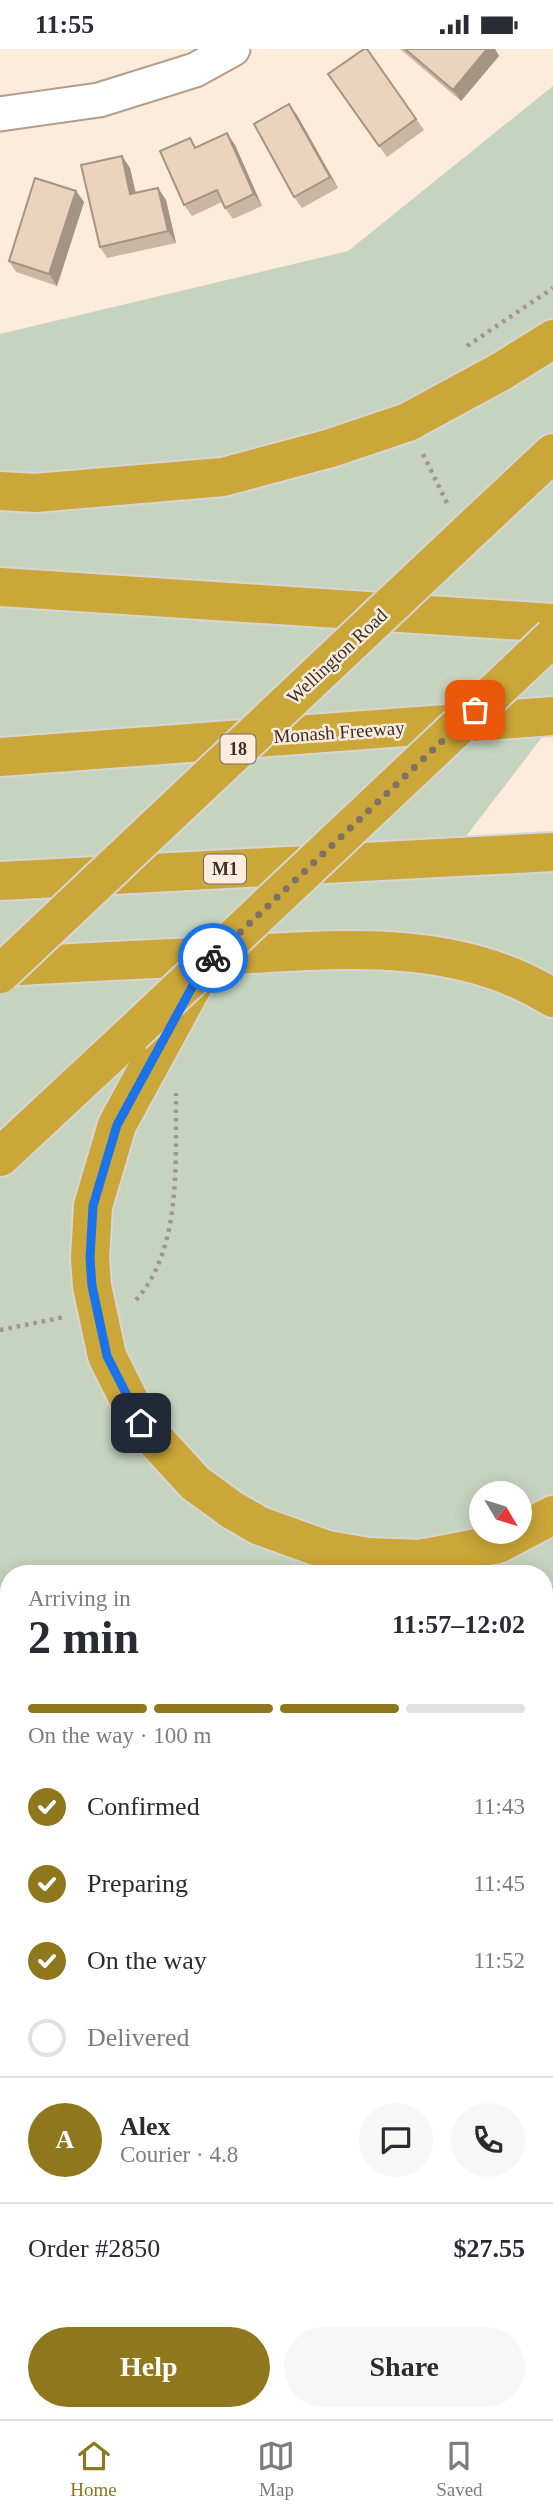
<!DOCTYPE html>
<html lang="en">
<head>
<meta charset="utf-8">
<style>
	:root { --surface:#fff; --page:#f7f7f7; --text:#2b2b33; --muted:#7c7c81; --line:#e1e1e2; --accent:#8f771d }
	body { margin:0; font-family:"Times New Roman",serif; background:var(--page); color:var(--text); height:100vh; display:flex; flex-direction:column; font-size:26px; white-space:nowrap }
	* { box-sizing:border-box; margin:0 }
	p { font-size:23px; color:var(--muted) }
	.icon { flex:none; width:38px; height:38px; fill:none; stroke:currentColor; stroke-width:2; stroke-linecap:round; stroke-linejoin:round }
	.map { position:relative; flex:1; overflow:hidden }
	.drawer { position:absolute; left:0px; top:1516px; width:553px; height:856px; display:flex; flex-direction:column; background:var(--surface); border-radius:28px 28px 0 0; box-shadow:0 4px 18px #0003 }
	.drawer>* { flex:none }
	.needle { width:46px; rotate:128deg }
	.fabs { position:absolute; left:469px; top:1432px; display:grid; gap:14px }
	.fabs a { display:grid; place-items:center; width:63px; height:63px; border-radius:50%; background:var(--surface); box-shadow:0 4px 18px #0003; font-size:35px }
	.pin { position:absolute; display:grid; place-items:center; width:60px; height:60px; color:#fff; margin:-30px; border-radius:14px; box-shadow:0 4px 10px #0006 }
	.courier { position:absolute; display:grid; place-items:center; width:70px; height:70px; margin:-35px; border:5px solid #1a73e8; border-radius:50%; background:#fff; color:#222; box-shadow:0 2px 9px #0007 }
	.headline em { font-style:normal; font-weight:700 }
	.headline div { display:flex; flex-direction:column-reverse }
	.headline { display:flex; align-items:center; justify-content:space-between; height:119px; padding:0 28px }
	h1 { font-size:46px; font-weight:700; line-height:52px }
	.bar { display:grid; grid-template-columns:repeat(4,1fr); gap:10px 7px; align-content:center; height:84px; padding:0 28px }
	.bar i { height:9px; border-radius:5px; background:var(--line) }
	.bar .selected { background:var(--accent) }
	.bar p { grid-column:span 4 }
	.line { display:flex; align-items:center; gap:18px; padding:0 28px; border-top:2px solid var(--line) }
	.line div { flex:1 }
	.round { display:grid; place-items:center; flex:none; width:74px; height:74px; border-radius:37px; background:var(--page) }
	ol { padding:0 28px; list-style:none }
	li { display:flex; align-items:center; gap:21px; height:77px }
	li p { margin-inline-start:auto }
	li .icon { padding:7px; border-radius:50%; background:var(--accent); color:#fff; stroke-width:4 }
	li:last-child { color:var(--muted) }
	li i { width:38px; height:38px; border:4px solid var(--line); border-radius:50% }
	.cta { display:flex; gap:14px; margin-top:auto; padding:14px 28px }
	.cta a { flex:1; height:80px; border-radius:42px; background:var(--accent); color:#fff; font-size:28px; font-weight:700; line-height:80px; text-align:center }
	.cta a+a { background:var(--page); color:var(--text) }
	.status { display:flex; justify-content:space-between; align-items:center; height:49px; padding:0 35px; background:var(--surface); direction:ltr }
	.status svg { height:19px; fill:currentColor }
	.tabs { display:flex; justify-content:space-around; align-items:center; height:98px; border-top:2px solid var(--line); background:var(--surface); font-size:19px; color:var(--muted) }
	.tabs a { display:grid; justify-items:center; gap:4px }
	.tabs .selected { color:var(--accent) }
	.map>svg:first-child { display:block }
	.green { fill:#c6d4bf; fill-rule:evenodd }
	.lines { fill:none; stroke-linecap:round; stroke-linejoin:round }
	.street-casing { stroke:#b39e8d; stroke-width:37 }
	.highway-casing { stroke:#d7d6d4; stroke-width:42 }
	.path { stroke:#a4968a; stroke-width:4.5; stroke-dasharray:3.5 5; stroke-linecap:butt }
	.street { stroke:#fff; stroke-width:33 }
	.highway { stroke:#cba638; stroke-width:38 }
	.highway-bridge-casing { stroke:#d7d6d4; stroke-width:42; stroke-linecap:butt }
	.highway-bridge { stroke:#cba638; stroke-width:38 }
	.wall { fill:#cbb5a3 }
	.shaded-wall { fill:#a59484 }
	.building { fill:#ecd3bd; stroke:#a59484; stroke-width:2 }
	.done { stroke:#7e7168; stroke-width:7; stroke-dasharray:0 12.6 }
	.route { stroke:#1a73e8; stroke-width:9 }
	.labels { text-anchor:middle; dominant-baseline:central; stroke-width:5; stroke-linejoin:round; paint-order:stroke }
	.shield { fill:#fdebdc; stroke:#74685f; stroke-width:2 }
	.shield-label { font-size:18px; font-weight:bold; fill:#393029 }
	.street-label { font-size:19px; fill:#393029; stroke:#fdebdc }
</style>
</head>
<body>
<div class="status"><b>11:55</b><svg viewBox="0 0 49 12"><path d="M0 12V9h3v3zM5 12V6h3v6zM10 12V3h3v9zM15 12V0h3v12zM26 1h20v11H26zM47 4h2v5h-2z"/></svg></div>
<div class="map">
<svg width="553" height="2370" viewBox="0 0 553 2370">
	<rect width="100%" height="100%" fill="#fdebdc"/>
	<!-- green -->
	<path class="green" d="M553,37V674L450,808L553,803V1606L544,1609V1524H9V1677L0,1678V285L348,202ZM481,1444H520V1482H481Z"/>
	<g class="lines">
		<!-- street casing -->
		<g class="street-casing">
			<g id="street">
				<polyline points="0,65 99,51 195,21 233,0"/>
				<polyline points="544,1884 553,1877"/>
				<polyline points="272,2370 278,2362"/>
			</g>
		</g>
		<!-- highway casing -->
		<g class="highway-casing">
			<g id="highway">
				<polyline points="0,442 35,444 223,428 331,399 408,373 502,322 553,290"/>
				<polyline points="476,476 553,404"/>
				<polyline points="0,538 553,574"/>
				<polyline points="0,708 553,667"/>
				<polyline points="0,832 553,803"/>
				<path d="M0,918C72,914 145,910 217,907C330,901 453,886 553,949"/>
				<polyline points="198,927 117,1076 93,1157 90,1209 92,1237 107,1307 141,1375 195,1434 232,1461 260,1477 327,1501 368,1508 420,1510 498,1495 553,1466"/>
				<polyline points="0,1108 132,985"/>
				<polyline points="544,1560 553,1556"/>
				<polyline points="0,1633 9,1633"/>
			</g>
		</g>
		<!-- path -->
		<g class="path">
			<polyline points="467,297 553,239"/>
			<polyline points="423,405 447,454"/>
			<path d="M136,1251C183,1199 175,1109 176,1044"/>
			<polyline points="0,1281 65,1268"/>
		</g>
		<!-- street -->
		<use href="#street" class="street"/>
		<!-- highway -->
		<use href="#highway" class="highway"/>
		<!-- highway-bridge casing -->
		<g class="highway-bridge-casing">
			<g id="highway-bridge">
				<polyline points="0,925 476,476"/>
				<polyline points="132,985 553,588"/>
			</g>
		</g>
		<!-- highway-bridge -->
		<use href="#highway-bridge" class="highway-bridge"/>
	</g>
	<!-- wall -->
	<g class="wall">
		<polygon points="367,0 424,81 387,108 328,25"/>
		<polygon points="400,0 495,0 499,7 461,52"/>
		<polygon points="297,66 338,139 302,159 294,148"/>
		<polygon points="235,96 262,157 233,170 225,159 222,153 192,167 184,156 197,98"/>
		<polygon points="122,107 130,119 136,144 158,139 166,151 176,194 107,209 100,198"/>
		<polygon points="76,142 84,153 57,237 16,223 9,212"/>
	</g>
	<!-- shaded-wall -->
	<g class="shaded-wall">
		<polygon points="487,0 495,0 499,7 461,52 453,41"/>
		<polygon points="289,55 297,66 338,139 330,128"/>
		<polygon points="227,84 235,96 262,157 254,145"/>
		<polygon points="122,107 130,119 138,156 130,145"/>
		<polygon points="158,139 166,151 176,194 168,182"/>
		<polygon points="76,142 84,153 57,237 49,225"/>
	</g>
	<!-- building -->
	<g class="building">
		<polygon points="364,0 367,0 416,70 379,97 328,25"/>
		<polygon points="405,0 487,0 453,41"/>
		<polygon points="289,55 330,128 294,148 254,75"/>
		<polygon points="227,84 254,145 225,159 217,141 184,156 160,102 190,89 195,99"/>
		<polygon points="122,107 130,145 158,139 168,182 100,198 81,116"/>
		<polygon points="35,129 76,142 49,225 9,212"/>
	</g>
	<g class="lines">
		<!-- done -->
		<polyline class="done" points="213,909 475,661"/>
		<!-- route -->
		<polyline class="route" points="141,1374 107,1307 92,1237 90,1209 93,1157 117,1076 203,918 213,909"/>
	</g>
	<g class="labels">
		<!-- shield labels -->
		<g class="shield">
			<rect x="220.5" y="685.5" width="35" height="29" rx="5"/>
			<rect x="204" y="805.5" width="42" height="29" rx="5"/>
		</g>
		<g class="shield-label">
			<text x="238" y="700">18</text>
			<text x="225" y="820">M1</text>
		</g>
		<!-- street labels -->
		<g class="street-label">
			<text transform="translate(337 607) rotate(-43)">Wellington Road</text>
			<text transform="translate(339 683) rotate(-4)">Monash Freeway</text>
		</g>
	</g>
</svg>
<div class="fabs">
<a><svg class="needle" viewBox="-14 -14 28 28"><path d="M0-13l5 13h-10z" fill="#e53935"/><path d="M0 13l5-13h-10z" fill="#7c7c81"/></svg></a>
</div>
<div class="pin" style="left:475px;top:661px;background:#ea580c"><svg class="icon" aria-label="bag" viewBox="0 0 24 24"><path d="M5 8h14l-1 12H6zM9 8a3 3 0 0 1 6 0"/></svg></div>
<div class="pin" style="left:141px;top:1374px;background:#1f2937"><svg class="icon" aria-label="home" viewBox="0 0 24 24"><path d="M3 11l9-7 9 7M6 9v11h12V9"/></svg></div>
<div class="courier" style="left:213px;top:909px"><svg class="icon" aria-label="bike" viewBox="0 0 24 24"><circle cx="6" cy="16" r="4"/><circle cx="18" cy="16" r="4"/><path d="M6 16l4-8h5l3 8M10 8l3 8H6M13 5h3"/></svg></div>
<section class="drawer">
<div class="headline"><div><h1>2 min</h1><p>Arriving in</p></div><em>11:57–12:02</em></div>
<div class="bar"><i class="selected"></i><i class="selected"></i><i class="selected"></i><i></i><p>On the way · 100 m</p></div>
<ol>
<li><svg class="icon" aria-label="check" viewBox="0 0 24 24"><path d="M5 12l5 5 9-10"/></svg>Confirmed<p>11:43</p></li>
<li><svg class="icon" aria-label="check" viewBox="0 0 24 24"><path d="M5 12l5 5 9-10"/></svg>Preparing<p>11:45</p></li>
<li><svg class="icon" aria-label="check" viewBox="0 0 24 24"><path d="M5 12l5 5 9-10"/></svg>On the way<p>11:52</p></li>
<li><i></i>Delivered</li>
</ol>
<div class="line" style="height:126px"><b class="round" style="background:var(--accent);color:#fff">A</b><div><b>Alex</b><p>Courier · 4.8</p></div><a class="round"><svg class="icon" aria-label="chat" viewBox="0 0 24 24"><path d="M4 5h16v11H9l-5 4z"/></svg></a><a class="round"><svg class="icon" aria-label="phone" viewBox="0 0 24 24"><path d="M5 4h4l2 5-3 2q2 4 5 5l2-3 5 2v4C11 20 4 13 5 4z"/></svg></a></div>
<div class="line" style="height:91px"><div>Order #2850</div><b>$27.55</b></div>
<div class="cta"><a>Help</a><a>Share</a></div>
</section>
</div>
<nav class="tabs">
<a class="selected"><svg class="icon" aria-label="home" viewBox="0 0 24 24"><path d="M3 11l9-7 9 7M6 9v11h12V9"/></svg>Home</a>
<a><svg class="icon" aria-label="map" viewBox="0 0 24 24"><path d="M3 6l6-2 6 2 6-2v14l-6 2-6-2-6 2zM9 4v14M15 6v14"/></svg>Map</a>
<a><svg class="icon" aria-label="saved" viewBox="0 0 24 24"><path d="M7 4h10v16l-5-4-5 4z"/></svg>Saved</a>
</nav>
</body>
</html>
